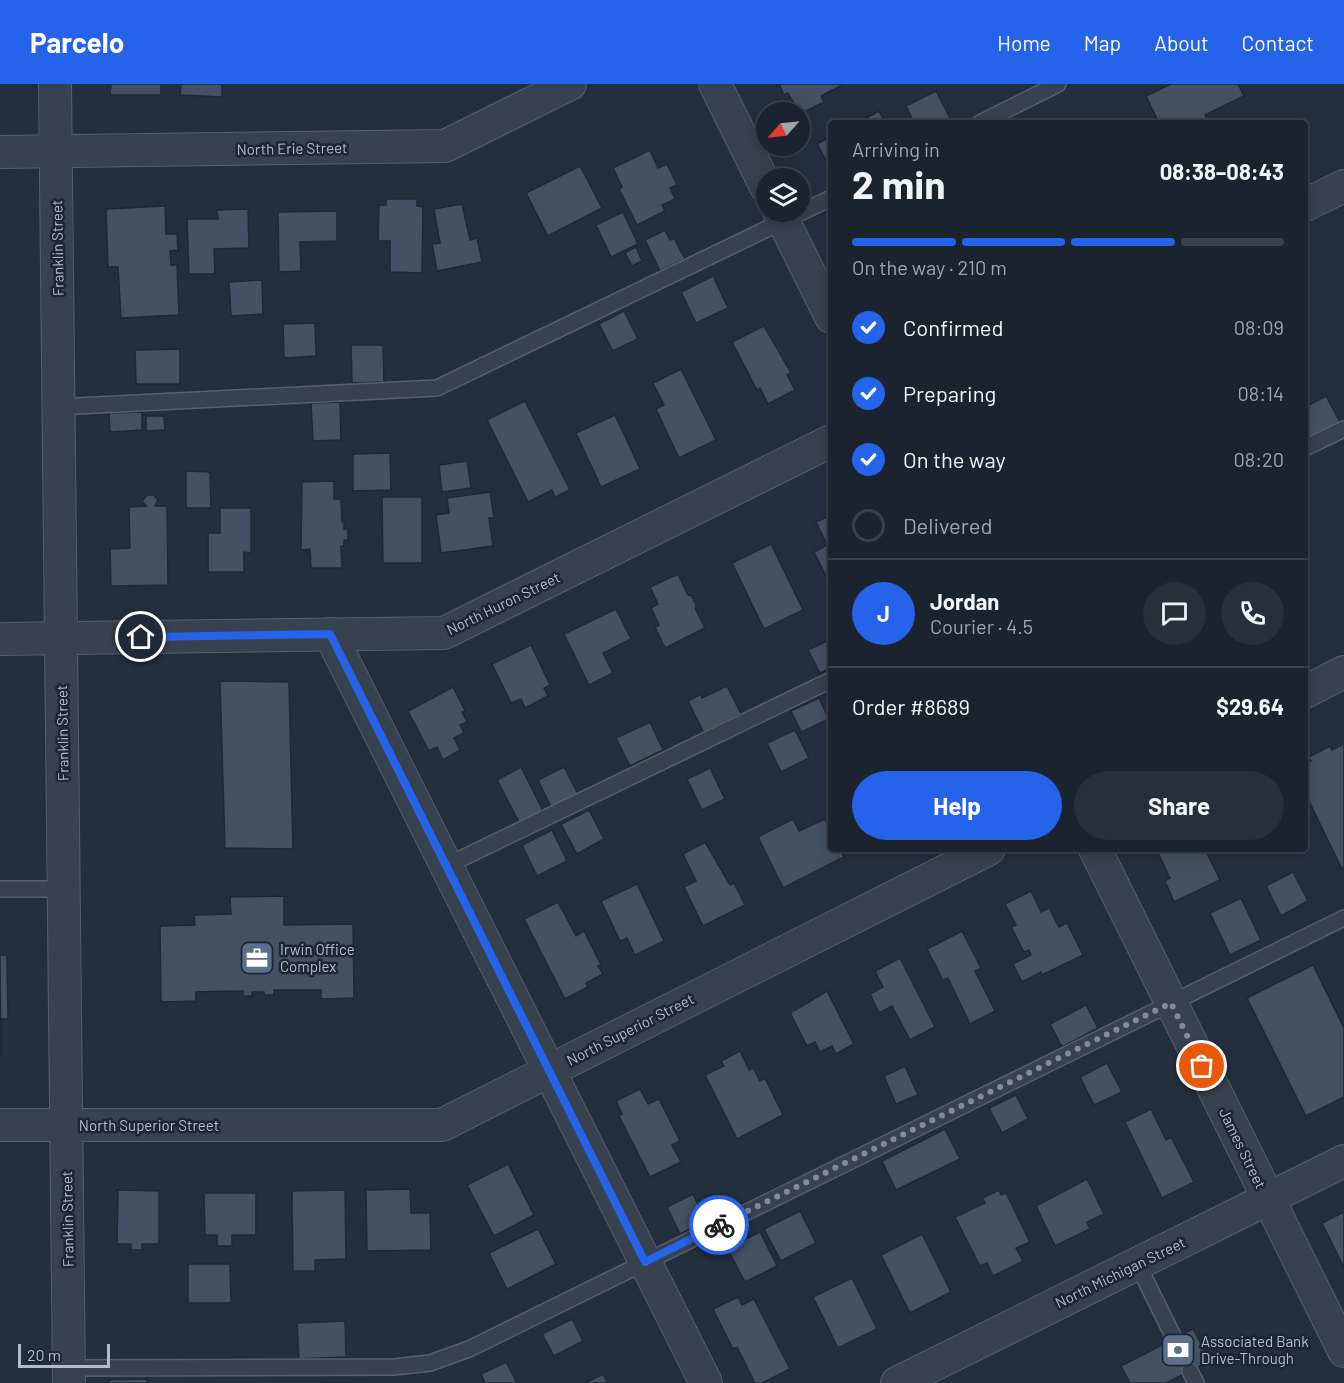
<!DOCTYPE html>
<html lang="en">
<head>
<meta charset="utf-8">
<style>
	:root { --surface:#1b232e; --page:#282f3a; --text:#f1f3f6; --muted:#a0a4aa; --line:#39404a; --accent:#2563eb }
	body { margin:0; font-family:Barlow,sans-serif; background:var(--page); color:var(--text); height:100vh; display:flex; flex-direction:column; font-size:22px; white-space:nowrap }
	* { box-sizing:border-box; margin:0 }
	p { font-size:20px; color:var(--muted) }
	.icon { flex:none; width:33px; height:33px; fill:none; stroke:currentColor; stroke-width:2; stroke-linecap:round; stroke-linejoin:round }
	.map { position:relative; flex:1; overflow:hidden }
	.details { position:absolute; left:828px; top:36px; width:480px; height:732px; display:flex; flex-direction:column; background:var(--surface); border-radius:6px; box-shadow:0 3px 15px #0003,0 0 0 2px var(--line) }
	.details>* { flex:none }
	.needle { width:39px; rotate:243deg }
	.tools { position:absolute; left:756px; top:18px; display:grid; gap:12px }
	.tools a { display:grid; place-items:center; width:54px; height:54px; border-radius:50%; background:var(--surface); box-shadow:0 3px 15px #0003,0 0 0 2px var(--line); font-size:30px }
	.scale { position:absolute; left:18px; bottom:15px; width:92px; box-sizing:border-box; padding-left:6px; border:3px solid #b4bcc9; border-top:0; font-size:16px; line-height:21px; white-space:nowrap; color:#b4bcc9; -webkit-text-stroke:4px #1d2633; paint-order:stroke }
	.pin { position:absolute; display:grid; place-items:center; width:51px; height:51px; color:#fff; margin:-26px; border:3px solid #fff; border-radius:50%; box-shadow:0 2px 6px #0007 }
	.courier { position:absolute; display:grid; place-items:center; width:60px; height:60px; margin:-30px; border:4px solid #2563eb; border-radius:50%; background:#fff; color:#222; box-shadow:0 2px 8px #0007 }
	.head em { font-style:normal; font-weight:700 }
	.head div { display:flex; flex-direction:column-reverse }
	.head { display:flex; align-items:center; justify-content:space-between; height:102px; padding:0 24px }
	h1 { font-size:39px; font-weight:700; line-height:45px }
	.bar { display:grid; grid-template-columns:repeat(4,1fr); gap:9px 6px; align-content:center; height:72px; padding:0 24px }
	.bar i { height:8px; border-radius:4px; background:var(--line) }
	.bar .selected { background:var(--accent) }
	.bar p { grid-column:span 4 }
	.line { display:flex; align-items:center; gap:15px; padding:0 24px; border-top:2px solid var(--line) }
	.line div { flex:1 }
	.round { display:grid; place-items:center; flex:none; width:63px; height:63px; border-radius:32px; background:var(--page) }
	ol { padding:0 24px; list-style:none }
	li { display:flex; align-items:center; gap:18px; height:66px }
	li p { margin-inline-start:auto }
	li .icon { padding:6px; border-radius:50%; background:var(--accent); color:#fff; stroke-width:4 }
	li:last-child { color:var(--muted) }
	li i { width:33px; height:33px; border:3px solid var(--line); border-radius:50% }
	.action { display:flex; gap:12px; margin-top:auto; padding:12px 24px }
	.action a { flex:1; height:69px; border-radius:36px; background:var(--accent); color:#fff; font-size:24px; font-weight:700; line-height:69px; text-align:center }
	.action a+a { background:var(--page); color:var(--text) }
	header { display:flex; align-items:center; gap:36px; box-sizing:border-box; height:84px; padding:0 30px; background:var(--accent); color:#fff }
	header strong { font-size:28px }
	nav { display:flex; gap:33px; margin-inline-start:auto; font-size:21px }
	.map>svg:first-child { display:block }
	.building { fill:#455162; stroke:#1f2835; stroke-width:1.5 }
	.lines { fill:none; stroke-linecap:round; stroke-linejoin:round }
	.lane-casing { stroke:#565f6c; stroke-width:18 }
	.street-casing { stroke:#565f6c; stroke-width:34 }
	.lane { stroke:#38414e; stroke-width:15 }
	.street { stroke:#38414e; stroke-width:32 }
	.done { stroke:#828b98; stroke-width:6; stroke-dasharray:0 10.8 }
	.route { stroke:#2563eb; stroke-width:8 }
	.labels { text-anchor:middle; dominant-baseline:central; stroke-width:5; stroke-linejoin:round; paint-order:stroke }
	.street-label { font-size:15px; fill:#b4bcc9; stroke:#1d2633 }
	.poi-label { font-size:15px; fill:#b4bcc9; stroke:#1d2633; text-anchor:start }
</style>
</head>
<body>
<header>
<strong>Parcelo</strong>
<nav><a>Home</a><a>Map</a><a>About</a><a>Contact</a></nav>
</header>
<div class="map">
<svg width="1344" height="1299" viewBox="0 0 1344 1299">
	<rect width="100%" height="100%" fill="#242f3e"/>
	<!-- building -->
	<g class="building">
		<polygon points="111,0 161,0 161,11 110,11"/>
		<polygon points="181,0 222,0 222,13 180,11"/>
		<polygon points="779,0 844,0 821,12 824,18 800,30 788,9 784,11"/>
		<polygon points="1171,0 1238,0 1244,12 1205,31 1208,36 1202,39 1159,39 1146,12"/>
		<polygon points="936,7 952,38 914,39 906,22"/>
		<polygon points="879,27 885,39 857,39"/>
		<polygon points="831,47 831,83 830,83 817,60 830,53 827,49"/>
		<polygon points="650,66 658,84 667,80 677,101 670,104 675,115 662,121 665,127 637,141 619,105 622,103 613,84"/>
		<polygon points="580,82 602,124 548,152 526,109"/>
		<polygon points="386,115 417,115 417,122 423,123 422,189 390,188 390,157 378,157 379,121 386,121"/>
		<polygon points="462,120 470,156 477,154 482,178 437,187 432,160 440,159 434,125"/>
		<polygon points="165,122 166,150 177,150 178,166 170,167 171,181 177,181 179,231 121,234 118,183 108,183 106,125"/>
		<polygon points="248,125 249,164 214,165 215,190 189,190 187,135 218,135 217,126"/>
		<polygon points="337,127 337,157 300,158 301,187 279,188 278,128"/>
		<polygon points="623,128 638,160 611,173 596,141"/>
		<polygon points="665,146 670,156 674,154 685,175 660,187 645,156"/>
		<polygon points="636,163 642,177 632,182 625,169"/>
		<polygon points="713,192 728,224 696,239 681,208"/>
		<polygon points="262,196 263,230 231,232 229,198"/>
		<polygon points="624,227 638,255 613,267 599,240"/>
		<polygon points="315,239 316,272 284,274 283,240"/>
		<polygon points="764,242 791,289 787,291 795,306 768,320 760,304 757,306 732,258"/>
		<polygon points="351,261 383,261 384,298 352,299"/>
		<polygon points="180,265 180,300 136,300 135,266"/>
		<polygon points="681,285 716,356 679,374 656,325 664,321 653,299"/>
		<polygon points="1326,312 1341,340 1307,356 1305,351 1305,323"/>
		<polygon points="525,317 570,406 555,413 552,406 528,418 487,336"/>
		<polygon points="340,318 341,356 313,357 311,319"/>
		<polygon points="142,328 142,346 110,348 109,329"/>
		<polygon points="615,331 640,385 601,403 576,349"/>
		<polygon points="146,332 164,332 165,346 146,347"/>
		<polygon points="390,369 391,406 353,407 353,370"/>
		<polygon points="467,377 471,404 442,408 439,381"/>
		<polygon points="186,387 210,388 211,424 186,424"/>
		<polygon points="334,397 334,415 341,415 342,438 344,437 344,445 348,445 348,456 344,456 344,462 341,462 342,484 311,484 310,465 301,466 302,398"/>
		<polygon points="490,408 494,434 489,434 493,462 441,469 436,431 449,429 447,414"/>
		<polygon points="147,411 154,411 158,416 155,422 167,422 168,501 111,502 110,465 130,464 129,423 146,422 142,417"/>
		<polygon points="382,413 422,413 422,479 383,479"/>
		<polygon points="220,424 251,424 251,469 244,468 244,488 208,488 208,449 220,449"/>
		<polygon points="831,431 831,497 829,498 814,468 827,461 816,438"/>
		<polygon points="771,460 803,526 764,545 732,479"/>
		<polygon points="678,490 688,511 692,512 696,521 695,524 705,544 665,564 655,543 659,541 651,524 658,520 650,503"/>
		<polygon points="616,525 631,555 603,569 613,589 589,601 564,550"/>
		<polygon points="831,555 831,584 820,589 808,566"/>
		<polygon points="531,561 550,601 544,604 548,612 525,624 521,615 511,619 492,580"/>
		<polygon points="220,597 289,598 293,765 225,764"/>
		<polygon points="727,602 741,630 704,649 688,617 701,610 702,614"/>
		<polygon points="453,603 465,627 462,628 467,638 460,641 464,649 454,654 460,666 443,676 437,663 429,667 408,627"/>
		<polygon points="819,614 829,635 801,648 791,627"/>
		<polygon points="650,638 663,666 630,682 616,654"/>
		<polygon points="795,646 809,674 781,688 767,659"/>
		<polygon points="1344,660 1344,783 1342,785 1305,709 1305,680 1311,677 1309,673 1330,662 1332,666"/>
		<polygon points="521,683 543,727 519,738 497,696"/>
		<polygon points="564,683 579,712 552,725 538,696"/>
		<polygon points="710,684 725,715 702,726 687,695"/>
		<polygon points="589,726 604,755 577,770 561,740"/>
		<polygon points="793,735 799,747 825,735 831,747 831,765 840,765 844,773 783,804 758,753"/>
		<polygon points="552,746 567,777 537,792 522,761"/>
		<polygon points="705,758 730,801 734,799 745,821 703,842 684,803 696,797 683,770"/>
		<polygon points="1156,765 1205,765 1220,796 1174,818 1165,797 1170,794"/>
		<polygon points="1293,788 1308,817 1281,832 1266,802"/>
		<polygon points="637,800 664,857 635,871 627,854 620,857 601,817"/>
		<polygon points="1031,807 1041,828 1049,824 1059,843 1067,839 1083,871 1042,891 1041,888 1022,898 1013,880 1031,871 1029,866 1024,868 1011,843 1016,841 1005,820"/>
		<polygon points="284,812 284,841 353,840 354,914 321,915 321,906 274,906 274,911 264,911 264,908 252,908 252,912 243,912 243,907 196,908 196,917 161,918 160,842 195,841 194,831 231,830 230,813"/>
		<polygon points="1241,814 1261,856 1230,871 1210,829"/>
		<polygon points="558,818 576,852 584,847 601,881 598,882 603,890 586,899 588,903 565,915 524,835"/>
		<polygon points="962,847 981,884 975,887 995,927 970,940 948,894 943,896 927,865"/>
		<polygon points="0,871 7,871 8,935 1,935 1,973"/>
		<polygon points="900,874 935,943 910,956 892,922 879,929 870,910 883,903 875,887"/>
		<polygon points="1313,881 1344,944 1344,1013 1306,1032 1247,914"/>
		<polygon points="827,907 854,960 836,970 832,962 820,968 815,958 807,962 790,929"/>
		<polygon points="1086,921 1098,944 1062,963 1050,940"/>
		<polygon points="740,967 749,986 753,984 760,997 765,994 783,1031 737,1055 705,991 724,982 721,977"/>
		<polygon points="1107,979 1122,1008 1094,1021 1080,993"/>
		<polygon points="905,982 918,1011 896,1020 884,992"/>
		<polygon points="640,1005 648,1020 659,1015 680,1057 672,1061 681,1078 650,1093 619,1032 622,1030 616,1017"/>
		<polygon points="1016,1011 1028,1035 1002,1049 989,1024"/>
		<polygon points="1151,1025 1166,1056 1171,1053 1194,1098 1162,1114 1125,1038"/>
		<polygon points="945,1045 960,1075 896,1106 882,1077"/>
		<polygon points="508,1080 534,1131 494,1152 467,1101"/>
		<polygon points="1087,1095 1104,1130 1087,1138 1090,1145 1055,1162 1036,1122"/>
		<polygon points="410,1105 411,1129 430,1129 431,1166 367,1167 366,1106"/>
		<polygon points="118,1106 159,1107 159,1160 142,1160 142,1166 131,1166 131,1160 117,1160"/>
		<polygon points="345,1106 346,1175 315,1176 315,1187 293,1187 292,1107"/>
		<polygon points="999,1106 1001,1111 1006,1109 1030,1158 1016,1164 1023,1177 993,1192 987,1179 980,1182 955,1133 985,1119 982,1114"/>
		<polygon points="204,1109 256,1109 256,1151 232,1151 232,1162 217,1162 217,1151 205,1151"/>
		<polygon points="693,1110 706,1137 680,1150 667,1123"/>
		<polygon points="800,1127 816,1159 781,1177 764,1145"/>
		<polygon points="1344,1128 1344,1184 1322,1139"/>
		<polygon points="538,1145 556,1180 507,1205 489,1169"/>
		<polygon points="760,1148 777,1182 745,1198 727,1164"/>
		<polygon points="922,1150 951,1208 910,1229 881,1171"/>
		<polygon points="188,1180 230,1180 231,1219 188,1219"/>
		<polygon points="852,1194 877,1245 838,1264 813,1213"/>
		<polygon points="738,1213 742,1221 754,1215 790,1285 762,1299 755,1299 737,1263 733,1265 713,1225"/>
		<polygon points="572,1235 583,1257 554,1272 542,1250"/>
		<polygon points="345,1237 346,1273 299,1275 297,1239"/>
		<polygon points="1193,1245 1210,1277 1166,1299 1130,1299 1121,1282"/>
		<polygon points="506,1278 517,1299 485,1299 481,1290"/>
		<polygon points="603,1290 608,1299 585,1299"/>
		<polygon points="147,1295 147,1299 109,1299 109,1296"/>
	</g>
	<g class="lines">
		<!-- lane casing -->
		<g class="lane-casing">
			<g id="lane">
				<polyline points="980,39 1058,0"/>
				<polyline points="58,323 437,304 831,114"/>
				<polyline points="1305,364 1344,345"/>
				<polyline points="446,782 831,596"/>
				<polyline points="0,805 64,805"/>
				<polyline points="1137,1179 1174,1254"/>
				<polyline points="69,1284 394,1283 430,1279 469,1265 1344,834"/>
				<polyline points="1190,1287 1196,1299"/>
			</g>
		</g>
		<!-- street casing -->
		<g class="street-casing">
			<g id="street">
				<polyline points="55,0 69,1299"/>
				<polyline points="715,0 766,103"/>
				<polyline points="0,68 445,62 570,0"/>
				<polyline points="1305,121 1344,102"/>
				<polyline points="779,128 831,233"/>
				<polyline points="330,550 706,1299"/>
				<polyline points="0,555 444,549 831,357"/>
				<polyline points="1305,608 1344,588"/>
				<polyline points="1095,765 1344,1267"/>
				<polyline points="0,1041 442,1041 989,765"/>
				<polyline points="897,1299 1344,1077"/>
			</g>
		</g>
		<!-- lane -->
		<use href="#lane" class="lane"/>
		<!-- street -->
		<use href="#street" class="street"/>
	</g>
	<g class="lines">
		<!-- done -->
		<polyline class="done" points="719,1141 1171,919 1202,982"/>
		<!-- route -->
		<polyline class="route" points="141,553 330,550 645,1178 719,1141"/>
	</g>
	<!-- icons -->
	<defs>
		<g id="office-square" transform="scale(1.725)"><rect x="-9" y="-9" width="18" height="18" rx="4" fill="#5c6f8a" stroke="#1d2633"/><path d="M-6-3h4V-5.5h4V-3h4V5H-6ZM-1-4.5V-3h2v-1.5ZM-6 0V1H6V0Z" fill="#fff"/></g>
		<g id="bank-square" transform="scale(1.725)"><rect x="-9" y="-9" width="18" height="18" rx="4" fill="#5c6f8a" stroke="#1d2633"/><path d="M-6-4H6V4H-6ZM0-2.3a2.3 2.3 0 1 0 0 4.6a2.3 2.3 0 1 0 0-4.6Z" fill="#fff"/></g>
	</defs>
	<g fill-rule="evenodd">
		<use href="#office-square" x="257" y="874"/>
		<use href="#bank-square" x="1178" y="1266"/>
	</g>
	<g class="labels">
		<!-- street labels -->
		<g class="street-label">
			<text transform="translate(292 64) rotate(-1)">North Erie Street</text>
			<text transform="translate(57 164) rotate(-91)">Franklin Street</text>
			<text transform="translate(503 519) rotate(-26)">North Huron Street</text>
			<text transform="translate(62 649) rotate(-91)">Franklin Street</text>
			<text transform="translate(630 945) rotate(-27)">North Superior Street</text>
			<text x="149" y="1041">North Superior Street</text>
			<text transform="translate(1243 1064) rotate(64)">James Street</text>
			<text transform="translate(67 1135) rotate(-91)">Franklin Street</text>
			<text transform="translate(1120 1188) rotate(-26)">North Michigan Street</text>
		</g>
		<!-- poi labels -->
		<g class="poi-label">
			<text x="280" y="865">Irwin Office<tspan x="280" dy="17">Complex</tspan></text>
			<text x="1201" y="1257">Associated Bank<tspan x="1201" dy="17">Drive-Through</tspan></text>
		</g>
	</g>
</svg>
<div class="tools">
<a><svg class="needle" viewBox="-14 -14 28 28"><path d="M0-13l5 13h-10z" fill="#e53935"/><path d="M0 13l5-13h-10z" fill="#a0a4aa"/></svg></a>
<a><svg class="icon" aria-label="layers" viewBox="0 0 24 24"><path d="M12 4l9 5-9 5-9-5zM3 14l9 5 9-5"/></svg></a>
</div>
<div class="scale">20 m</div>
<div class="pin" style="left:1202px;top:982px;background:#ea580c"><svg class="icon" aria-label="bag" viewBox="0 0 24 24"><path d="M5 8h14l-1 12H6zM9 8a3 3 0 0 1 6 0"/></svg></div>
<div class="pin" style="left:141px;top:553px;background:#1f2937"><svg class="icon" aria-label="home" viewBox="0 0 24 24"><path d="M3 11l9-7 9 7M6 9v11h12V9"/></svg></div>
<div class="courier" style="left:719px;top:1141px"><svg class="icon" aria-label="bike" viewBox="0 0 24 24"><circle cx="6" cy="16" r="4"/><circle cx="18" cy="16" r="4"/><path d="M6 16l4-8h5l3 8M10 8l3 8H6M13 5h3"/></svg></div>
<section class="details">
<div class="head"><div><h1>2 min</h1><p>Arriving in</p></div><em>08:38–08:43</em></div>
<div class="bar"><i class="selected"></i><i class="selected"></i><i class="selected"></i><i></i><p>On the way · 210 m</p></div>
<ol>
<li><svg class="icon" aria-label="check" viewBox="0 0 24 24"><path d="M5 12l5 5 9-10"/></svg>Confirmed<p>08:09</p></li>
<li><svg class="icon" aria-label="check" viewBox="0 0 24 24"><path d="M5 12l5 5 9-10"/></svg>Preparing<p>08:14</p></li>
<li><svg class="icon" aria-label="check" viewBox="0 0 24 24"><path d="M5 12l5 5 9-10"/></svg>On the way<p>08:20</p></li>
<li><i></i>Delivered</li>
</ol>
<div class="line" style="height:108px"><b class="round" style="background:var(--accent);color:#fff">J</b><div><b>Jordan</b><p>Courier · 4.5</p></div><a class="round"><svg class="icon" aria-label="chat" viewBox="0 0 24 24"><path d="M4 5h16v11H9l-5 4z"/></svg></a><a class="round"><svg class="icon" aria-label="phone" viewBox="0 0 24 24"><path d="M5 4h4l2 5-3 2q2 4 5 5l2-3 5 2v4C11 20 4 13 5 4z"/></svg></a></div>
<div class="line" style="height:78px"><div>Order #8689</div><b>$29.64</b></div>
<div class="action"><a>Help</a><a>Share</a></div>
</section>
</div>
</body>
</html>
